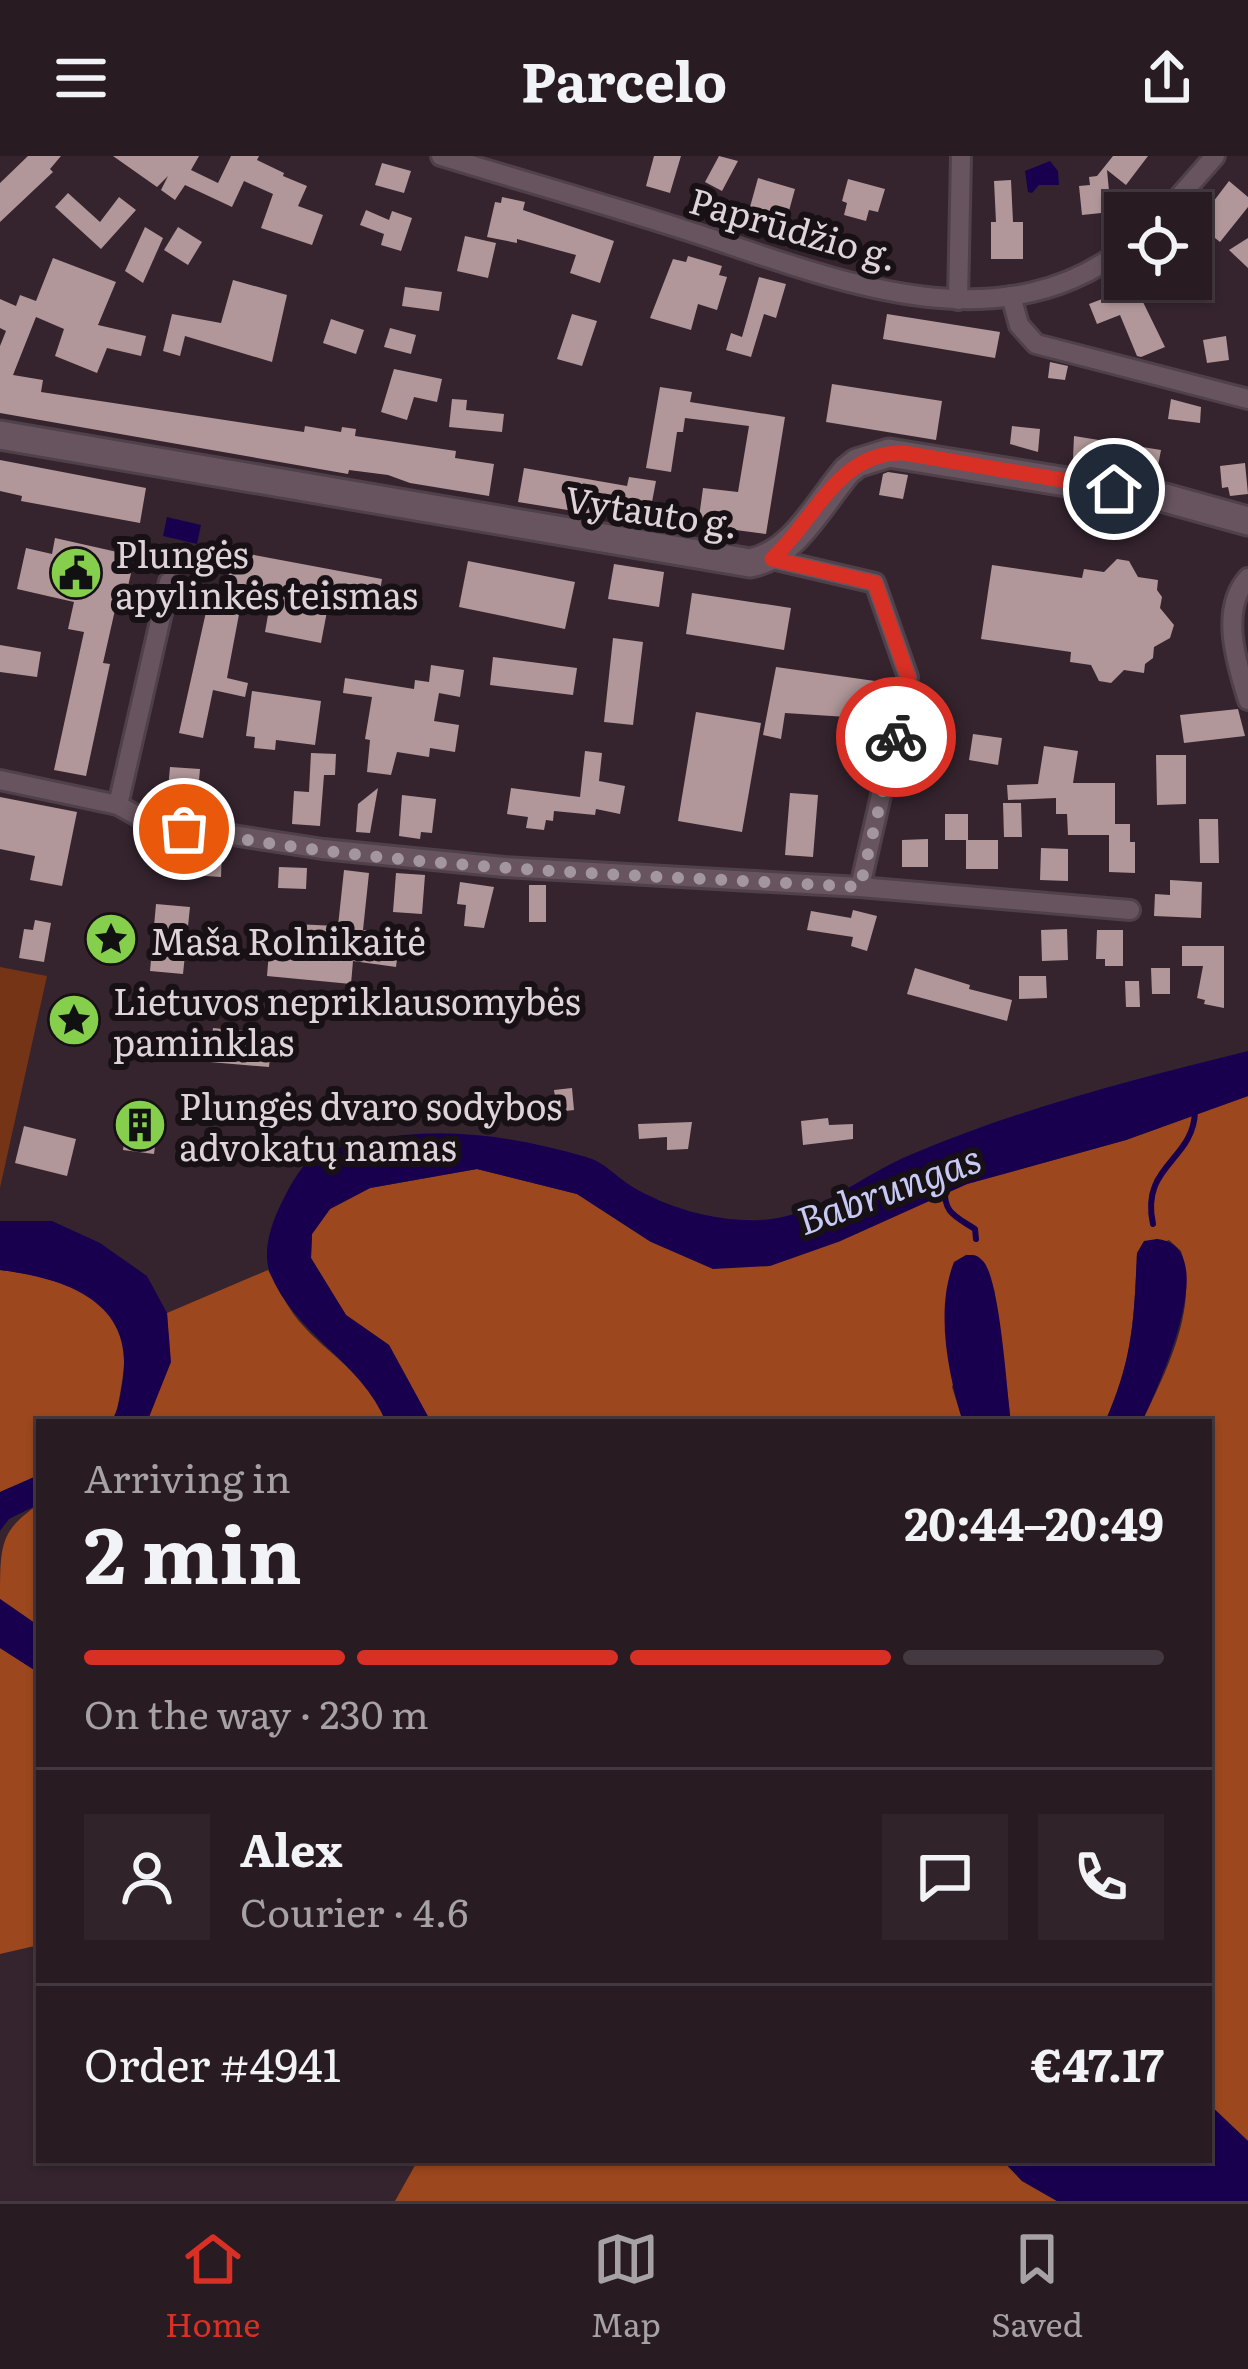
<!DOCTYPE html>
<html lang="en">
<head>
<meta charset="utf-8">
<style>
	:root { --surface:#281b22; --page:#30242a; --text:#f1f3f6; --muted:#a5a1a5; --line:#443940; --accent:#d93025 }
	body { margin:0; font-family:Literata,serif; background:var(--page); color:var(--text); height:100vh; display:flex; flex-direction:column; font-size:45px; white-space:nowrap }
	* { box-sizing:border-box; margin:0 }
	p { font-size:39px; color:var(--muted) }
	.icon { flex:none; width:66px; height:66px; fill:none; stroke:currentColor; stroke-width:2; stroke-linecap:round; stroke-linejoin:round }
	.map { position:relative; flex:1; overflow:hidden }
	.panel { position:absolute; left:36px; top:1263px; width:1176px; height:744px; display:flex; flex-direction:column; background:var(--surface); border-radius:0px; box-shadow:0 3px 9px #0004,0 0 0 3px var(--line) }
	.panel>* { flex:none }
	.buttons { position:absolute; left:1104px; top:36px; display:grid; gap:24px }
	.buttons a { display:grid; place-items:center; width:108px; height:108px; border-radius:0px; background:var(--surface); box-shadow:0 3px 9px #0004,0 0 0 3px var(--line); font-size:60px }
	.pin { position:absolute; display:grid; place-items:center; width:102px; height:102px; color:#fff; margin:-51px; border:6px solid #fff; border-radius:50%; box-shadow:0 3px 12px #0007 }
	.courier { position:absolute; display:grid; place-items:center; width:120px; height:120px; margin:-60px; border:9px solid #d93025; border-radius:50%; background:#fff; color:#222; box-shadow:0 3px 15px #0007 }
	.overview em { font-style:normal; font-weight:700 }
	.overview div { display:flex; flex-direction:column-reverse }
	.overview { display:flex; align-items:center; justify-content:space-between; height:204px; padding:0 48px }
	h1 { font-size:78px; font-weight:700; line-height:90px }
	.bar { display:grid; grid-template-columns:repeat(4,1fr); gap:18px 12px; align-content:center; height:144px; padding:0 48px }
	.bar i { height:15px; border-radius:9px; background:var(--line) }
	.bar .active { background:var(--accent) }
	.bar p { grid-column:span 4 }
	.line { display:flex; align-items:center; gap:30px; padding:0 48px; border-top:3px solid var(--line) }
	.line div { flex:1 }
	.round { display:grid; place-items:center; flex:none; width:126px; height:126px; border-radius:0px; background:var(--page) }
	header { display:flex; justify-content:space-between; align-items:center; height:156px; padding:0 48px; background:var(--surface); font-size:54px; font-weight:700 }
	.tab-bar { display:flex; justify-content:space-around; align-items:center; height:168px; border-top:3px solid var(--line); background:var(--surface); font-size:33px; color:var(--muted) }
	.tab-bar a { display:grid; justify-items:center; gap:6px }
	.tab-bar .active { color:var(--accent) }
	.map>svg:first-child { display:block }
	.green { fill:#743415 }
	.forest { fill:#9c471e }
	.water { fill:#18004f }
	.lines { fill:none; stroke-linecap:round; stroke-linejoin:round }
	.stream { stroke:#18004f; stroke-width:6 }
	.building { fill:#b19799 }
	.minor-casing { stroke:#4f4049; stroke-width:24 }
	.secondary-casing { stroke:#4f4049; stroke-width:33 }
	.minor { stroke:#67545f; stroke-width:18 }
	.secondary { stroke:#67545f; stroke-width:27 }
	.done { stroke:#a4969e; stroke-width:12; stroke-dasharray:0 21.6 }
	.route { stroke:#d93025; stroke-width:15 }
	.labels { text-anchor:middle; dominant-baseline:central; stroke-width:12; stroke-linejoin:round; paint-order:stroke }
	.street-label { font-size:36px; fill:#dfd3da; stroke:#171014 }
	.poi-label { font-size:36px; fill:#dfd3da; stroke:#171014; text-anchor:start }
	.water-label { font-size:39px; font-style:italic; fill:#c7c9f5; stroke:#171014 }
</style>
</head>
<body>
<header><svg class="icon" aria-label="menu" viewBox="0 0 24 24"><path d="M4 6h16M4 12h16M4 18h16"/></svg>Parcelo<svg class="icon" aria-label="share" viewBox="0 0 24 24"><path d="M12 15V3M7 8l5-5 5 5M5 13v7h14v-7"/></svg></header>
<div class="map">
<svg width="1248" height="2045" viewBox="0 0 1248 2045">
	<rect width="100%" height="100%" fill="#35242e"/>
	<!-- green -->
	<polygon class="green" points="0,811 47,820 0,1032"/>
	<!-- forest -->
	<g class="forest">
		<path d="M1248,940V1985L1209,1948V1266H1142C1166,1215 1199,1153 1181,1095L1169,1084L1137,1097C1134,1164 1133,1203 1105,1266H1011L994,1133L952,1231L963,1266H431L389,1189L346,1159L311,1102L312,1078L330,1053L370,1032L477,1013L577,1038L651,1086H838L967,1028L1126,984Z"/>
		<path d="M0,1114C43,1119 113,1134 123,1185C127,1210 120,1236 116,1260L111,1266H39V1319L0,1336Z"/>
		<path d="M268,1114C277,1130 286,1149 298,1164C330,1202 365,1214 386,1266H147L170,1206L167,1157Z"/>
		<path d="M39,1348V1470L0,1443C0,1388 0,1375 39,1348Z"/>
		<polygon points="0,1492 39,1517 39,1789 0,1798"/>
		<polygon points="418,2004 1002,2004 1022,2025 1057,2045 395,2045"/>
	</g>
	<!-- water -->
	<g class="water">
		<polygon points="1050,5 1058,15 1059,29 1039,29 1032,37 1028,36 1025,15"/>
		<polygon points="167,361 201,369 197,388 163,380"/>
		<path d="M1248,895V940L1126,984L967,1028L838,1086L770,1110L713,1113L651,1086L577,1038L477,1013L370,1032L330,1053L312,1078L311,1102L346,1159L389,1189L431,1266H386C361,1205 295,1179 270,1117C262,1096 271,1068 281,1048C288,1034 298,1013 311,1003C324,993 347,989 363,986C440,968 511,980 586,1001C605,1006 615,1020 631,1030C670,1053 717,1066 761,1064C815,1062 861,1019 910,999C1017,953 1135,923 1248,895Z"/>
		<path d="M0,1065H52L100,1087L147,1120L167,1157L171,1206L147,1266H111C119,1254 121,1236 123,1222C134,1144 63,1122 0,1114Z"/>
		<path d="M1157,1083C1225,1090 1157,1233 1142,1266H1105C1133,1203 1134,1164 1137,1097L1144,1085Z"/>
		<path d="M966,1099C975,1099 976,1098 983,1105C1000,1123 1007,1236 1011,1266H963C948,1218 935,1154 954,1106Z"/>
		<polygon points="39,1319 39,1348 9,1363 0,1375 0,1336"/>
		<polygon points="0,1443 39,1470 39,1517 0,1492"/>
		<polygon points="1209,1948 1248,1985 1248,2045 1057,2045 1022,2025 1002,2004 1209,2004"/>
	</g>
	<g class="lines">
		<!-- stream -->
		<g class="stream">
			<path d="M945,1031C943,1057 955,1060 975,1073L976,1083"/>
			<path d="M1153,1068C1140,1009 1194,1005 1195,955"/>
		</g>
	</g>
	<!-- building -->
	<g class="building">
		<polygon points="28,0 61,0 50,13 53,16 0,66 0,27"/>
		<polygon points="113,0 199,0 191,14 218,27 231,0 259,0 257,4 284,17 283,20 307,30 298,50 323,59 312,89 261,72 273,38 244,25 232,51 185,29 175,44 161,34 168,20 157,31"/>
		<polygon points="654,0 681,0 670,37 646,30"/>
		<polygon points="719,0 738,5 722,35 705,26"/>
		<polygon points="1113,0 1148,0 1126,29 1107,14 1111,56 1082,59 1079,30 1090,29 1089,21 1097,20"/>
		<polygon points="382,7 411,15 404,37 375,29"/>
		<polygon points="758,22 795,33 787,62 750,51"/>
		<polygon points="848,23 885,33 878,56 869,54 866,65 844,59 847,47 842,45"/>
		<polygon points="1011,24 1013,66 1023,66 1023,103 991,103 991,66 996,66 994,25"/>
		<polygon points="1229,25 1248,41 1248,51 1220,86 1215,82 1191,108 1191,75"/>
		<polygon points="68,37 100,66 119,41 136,54 101,93 55,51"/>
		<polygon points="502,41 525,46 523,54 614,85 600,127 570,117 576,99 517,83 517,87 487,81 495,46 501,47"/>
		<polygon points="366,54 389,64 392,55 412,62 401,95 381,89 384,78 360,69"/>
		<polygon points="145,71 163,82 143,127 125,115"/>
		<polygon points="178,71 202,86 188,109 164,94"/>
		<polygon points="830,77 848,82 842,101 825,96"/>
		<polygon points="465,80 496,87 488,122 457,115"/>
		<polygon points="1248,82 1248,112 1229,94"/>
		<polygon points="688,100 722,110 719,119 727,121 717,154 698,148 691,174 650,162 673,103 686,106"/>
		<polygon points="53,102 116,126 98,169 146,180 141,200 107,192 97,217 55,200 64,173 36,161 13,219 43,224 41,236 304,276 305,270 341,276 342,271 356,273 355,280 456,295 455,302 494,308 489,340 410,327 388,319 349,314 348,318 0,257 0,190 6,175 0,172 0,143 16,150 20,139 36,145"/>
		<polygon points="759,121 786,128 776,162 764,158 751,201 726,194 731,177 742,181"/>
		<polygon points="1128,123 1178,123 1143,146 1165,191 1141,201 1137,200 1120,159 1097,168 1089,148 1134,131"/>
		<polygon points="233,124 287,139 272,206 185,180 180,200 163,195 172,158 221,167"/>
		<polygon points="405,131 442,136 439,155 402,150"/>
		<polygon points="572,158 597,165 582,210 557,203"/>
		<polygon points="887,158 1000,176 995,202 883,183"/>
		<polygon points="331,163 364,174 356,198 323,187"/>
		<polygon points="390,172 416,179 411,198 384,191"/>
		<polygon points="1226,180 1229,204 1207,207 1203,184"/>
		<polygon points="1050,206 1068,210 1065,224 1048,222"/>
		<polygon points="394,213 442,223 437,246 414,241 407,264 381,256"/>
		<polygon points="832,228 942,245 936,284 826,266"/>
		<polygon points="660,231 692,236 690,246 785,261 766,378 698,369 703,332 738,336 749,270 685,262 683,276 677,276 671,316 646,312"/>
		<polygon points="452,243 467,244 466,254 504,258 502,276 449,271"/>
		<polygon points="1171,243 1201,251 1200,267 1168,263"/>
		<polygon points="1012,270 1040,273 1038,296 1010,288"/>
		<polygon points="1074,280 1161,294 1156,320 1117,314 1119,305 1088,300 1087,305 1073,303"/>
		<polygon points="0,304 146,332 140,367 21,345 22,340 0,335"/>
		<polygon points="1245,307 1248,338 1230,340 1228,331 1222,332 1220,310"/>
		<polygon points="524,312 627,330 629,321 656,325 648,367 518,346"/>
		<polygon points="888,316 908,319 903,343 879,339 883,318"/>
		<polygon points="55,382 135,400 122,456 115,454 103,507 110,508 86,620 54,614 84,476 68,473 74,446 17,433 26,392 52,398"/>
		<polygon points="233,395 382,423 376,459 328,450 321,487 265,476 268,459 240,453 227,522 248,527 245,541 213,534 203,582 179,577 208,447 223,450"/>
		<polygon points="1117,403 1129,405 1138,421 1158,424 1157,434 1162,441 1160,452 1174,469 1170,482 1154,491 1153,502 1145,508 1144,517 1124,514 1111,527 1099,525 1091,509 1070,506 1071,496 981,483 992,409 1082,422 1084,413 1104,416"/>
		<polygon points="468,405 575,426 565,473 459,451"/>
		<polygon points="614,408 664,416 659,451 608,443"/>
		<polygon points="692,437 791,452 784,494 686,478"/>
		<polygon points="613,482 643,486 633,569 604,566"/>
		<polygon points="0,489 41,496 37,521 0,516"/>
		<polygon points="493,501 577,512 573,539 490,529"/>
		<polygon points="431,509 464,514 460,541 439,537 434,565 459,569 455,596 430,592 429,601 397,596 391,619 367,616 370,584 365,583 372,541 343,537 345,522 414,533 415,524 429,526"/>
		<polygon points="776,511 882,526 878,563 785,557 781,583 763,579"/>
		<polygon points="252,535 321,545 315,589 276,584 275,594 254,592 255,581 246,580"/>
		<polygon points="1238,553 1245,580 1184,587 1180,559"/>
		<polygon points="696,556 761,567 742,676 678,665"/>
		<polygon points="909,576 932,583 929,594 945,599 938,619 923,614 919,624 900,618"/>
		<polygon points="973,578 1002,582 998,609 969,604"/>
		<polygon points="1044,590 1078,595 1073,627 1115,627 1115,668 1130,668 1130,686 1135,686 1135,717 1109,716 1109,679 1068,679 1067,658 1056,658 1056,642 1008,644 1007,629 1038,628"/>
		<polygon points="585,595 602,597 599,625 625,630 620,658 596,653 595,659 554,655 553,665 546,664 544,674 526,672 528,661 507,658 511,632 580,641"/>
		<polygon points="311,597 336,598 335,619 324,619 320,670 292,668 294,635 309,636"/>
		<polygon points="1156,599 1186,599 1186,648 1157,649"/>
		<polygon points="170,611 200,613 196,660 166,655"/>
		<polygon points="378,632 370,677 356,676 358,648"/>
		<polygon points="790,637 818,639 813,701 785,699"/>
		<polygon points="402,639 436,643 432,677 421,676 420,683 399,680"/>
		<polygon points="0,641 77,656 62,730 30,724 35,700 0,693"/>
		<polygon points="1003,647 1021,647 1022,681 1004,681"/>
		<rect x="945" y="658" width="23" height="26"/>
		<polygon points="1199,663 1218,663 1219,707 1200,707"/>
		<polygon points="164,682 194,687 194,692 222,693 221,721 160,717"/>
		<polygon points="928,683 928,711 902,711 902,684"/>
		<rect x="966" y="684" width="32" height="29"/>
		<polygon points="1041,692 1068,693 1068,725 1040,724"/>
		<polygon points="279,711 307,712 306,733 278,732"/>
		<polygon points="344,714 369,717 363,774 400,779 396,811 353,805 351,828 267,820 269,795 290,797 293,768 338,770"/>
		<polygon points="396,717 425,719 422,758 393,756"/>
		<polygon points="1170,724 1202,726 1201,762 1154,760 1155,738 1170,739"/>
		<polygon points="460,726 494,731 484,772 464,770 466,749 457,748"/>
		<rect x="529" y="729" width="17" height="37"/>
		<polygon points="156,748 190,751 183,818 150,815"/>
		<polygon points="853,754 877,760 867,795 851,790 853,781 807,774 811,755 851,762"/>
		<polygon points="35,764 51,767 44,806 19,802 24,773 33,774"/>
		<polygon points="1067,773 1068,804 1042,805 1041,774"/>
		<polygon points="1097,774 1123,774 1123,810 1105,810 1105,803 1096,803"/>
		<polygon points="1182,790 1224,790 1224,852 1204,848 1205,844 1197,842 1203,810 1182,810"/>
		<polygon points="915,812 970,829 969,833 1012,844 1007,865 907,838"/>
		<polygon points="1151,812 1170,812 1170,838 1152,838"/>
		<polygon points="1019,820 1046,820 1047,842 1019,843"/>
		<polygon points="1125,825 1139,825 1140,851 1126,851"/>
		<polygon points="213,872 272,878 269,911 210,906"/>
		<polygon points="572,932 574,954 557,956 554,934"/>
		<polygon points="130,947 160,951 154,998 123,994"/>
		<polygon points="828,962 829,969 853,968 853,983 803,989 801,965"/>
		<polygon points="692,966 688,993 667,994 667,981 639,983 638,968"/>
		<polygon points="24,970 76,983 67,1020 15,1007"/>
	</g>
	<g class="lines">
		<!-- minor casing -->
		<g class="minor-casing">
			<g id="minor">
				<path d="M441,0C520,24 600,47 679,72C821,117 991,196 1125,92"/>
				<polyline points="1165,57 1215,0"/>
				<polyline points="1011,140 1019,169 1036,188 1248,243"/>
				<polyline points="958,144 961,0"/>
				<polyline points="772,403 875,427 908,521 860,731"/>
				<path d="M1248,422C1219,454 1237,508 1248,544"/>
				<polyline points="0,624 118,649 148,666 323,693 504,711 860,731 1130,754"/>
				<polyline points="118,649 169,426"/>
			</g>
		</g>
		<!-- secondary casing -->
		<g class="secondary-casing">
			<path id="secondary" d="M0,279L750,407C794,399 819,348 847,315L857,307L889,297L1165,342L1248,365"/>
		</g>
		<!-- minor -->
		<use href="#minor" class="minor"/>
		<!-- secondary -->
		<use href="#secondary" class="secondary"/>
	</g>
	<g class="lines">
		<!-- done -->
		<path class="done" d="M184,673C406,715 635,718 860,731L896,581"/>
		<!-- route -->
		<path class="route" d="M896,581L908,521L875,427L772,403C815,364 838,295 904,297L1114,333"/>
	</g>
	<!-- icons -->
	<defs>
		<g id="civic-disc" transform="scale(2.7)"><circle r="9.5" fill="#85cf4d" stroke="#171014"/><path d="M-.6-6.5H3V-4.5H.6V-3L4-1V1h2V6H-6V1h2V-1L-.6-3ZM-1.2 2.5V6h2.4V2.5Z" fill="#111"/></g>
		<g id="sight-disc" transform="scale(2.7)"><circle r="9.5" fill="#85cf4d" stroke="#171014"/><path d="M0-6L1.8-2.2L6-1.7L2.9 1.2L3.7 5.4L0 3.3L-3.7 5.4L-2.9 1.2L-6-1.7L-1.8-2.2Z" fill="#111"/></g>
		<g id="building-disc" transform="scale(2.7)"><circle r="9.5" fill="#85cf4d" stroke="#171014"/><path d="M-4-6H4V6H1V3H-1V6H-4ZM-2.5-4.3h1.7v1.8h-1.7ZM.8-4.3h1.7v1.8H.8ZM-2.5-1h1.7V.8h-1.7ZM.8-1h1.7V.8H.8Z" fill="#111"/></g>
	</defs>
	<g fill-rule="evenodd">
		<use href="#civic-disc" x="76" y="417"/>
		<use href="#sight-disc" x="111" y="783"/>
		<use href="#sight-disc" x="74" y="864"/>
		<use href="#building-disc" x="140" y="969"/>
	</g>
	<g class="labels">
		<!-- street labels -->
		<g class="street-label">
			<text transform="translate(794 71) rotate(16)">Paprūdžio g.</text>
			<text transform="translate(652 354) rotate(9)">Vytauto g.</text>
		</g>
		<!-- poi labels -->
		<g class="poi-label">
			<text x="115" y="396">Plungės<tspan x="115" dy="41">apylinkės teismas</tspan></text>
			<text x="150" y="783">Maša Rolnikaitė</text>
			<text x="113" y="843">Lietuvos nepriklausomybės<tspan x="113" dy="41">paminklas</tspan></text>
			<text x="179" y="948">Plungės dvaro sodybos<tspan x="179" dy="41">advokatų namas</tspan></text>
		</g>
		<!-- water labels -->
		<g class="water-label">
			<text transform="translate(888 1031) rotate(-20)">Babrungas</text>
		</g>
	</g>
</svg>
<div class="buttons">
<a><svg class="icon" aria-label="locate" viewBox="0 0 24 24"><circle cx="12" cy="12" r="6"/><path d="M12 2v4M12 18v4M2 12h4M18 12h4"/></svg></a>
</div>
<div class="pin" style="left:184px;top:673px;background:#ea580c"><svg class="icon" aria-label="bag" viewBox="0 0 24 24"><path d="M5 8h14l-1 12H6zM9 8a3 3 0 0 1 6 0"/></svg></div>
<div class="pin" style="left:1114px;top:333px;background:#1f2937"><svg class="icon" aria-label="home" viewBox="0 0 24 24"><path d="M3 11l9-7 9 7M6 9v11h12V9"/></svg></div>
<div class="courier" style="left:896px;top:581px"><svg class="icon" aria-label="bike" viewBox="0 0 24 24"><circle cx="6" cy="16" r="4"/><circle cx="18" cy="16" r="4"/><path d="M6 16l4-8h5l3 8M10 8l3 8H6M13 5h3"/></svg></div>
<section class="panel">
<div class="overview"><div><h1>2 min</h1><p>Arriving in</p></div><em>20:44–20:49</em></div>
<div class="bar"><i class="active"></i><i class="active"></i><i class="active"></i><i></i><p>On the way · 230 m</p></div>
<div class="line" style="height:216px"><a class="round"><svg class="icon" aria-label="person" viewBox="0 0 24 24"><circle cx="12" cy="8" r="4"/><path d="M4 21q1-7 8-7t8 7"/></svg></a><div><b>Alex</b><p>Courier · 4.6</p></div><a class="round"><svg class="icon" aria-label="chat" viewBox="0 0 24 24"><path d="M4 5h16v11H9l-5 4z"/></svg></a><a class="round"><svg class="icon" aria-label="phone" viewBox="0 0 24 24"><path d="M5 4h4l2 5-3 2q2 4 5 5l2-3 5 2v4C11 20 4 13 5 4z"/></svg></a></div>
<div class="line" style="height:156px"><div>Order #4941</div><b>€47.17</b></div>
</section>
</div>
<nav class="tab-bar">
<a class="active"><svg class="icon" aria-label="home" viewBox="0 0 24 24"><path d="M3 11l9-7 9 7M6 9v11h12V9"/></svg>Home</a>
<a><svg class="icon" aria-label="map" viewBox="0 0 24 24"><path d="M3 6l6-2 6 2 6-2v14l-6 2-6-2-6 2zM9 4v14M15 6v14"/></svg>Map</a>
<a><svg class="icon" aria-label="saved" viewBox="0 0 24 24"><path d="M7 4h10v16l-5-4-5 4z"/></svg>Saved</a>
</nav>
</body>
</html>
